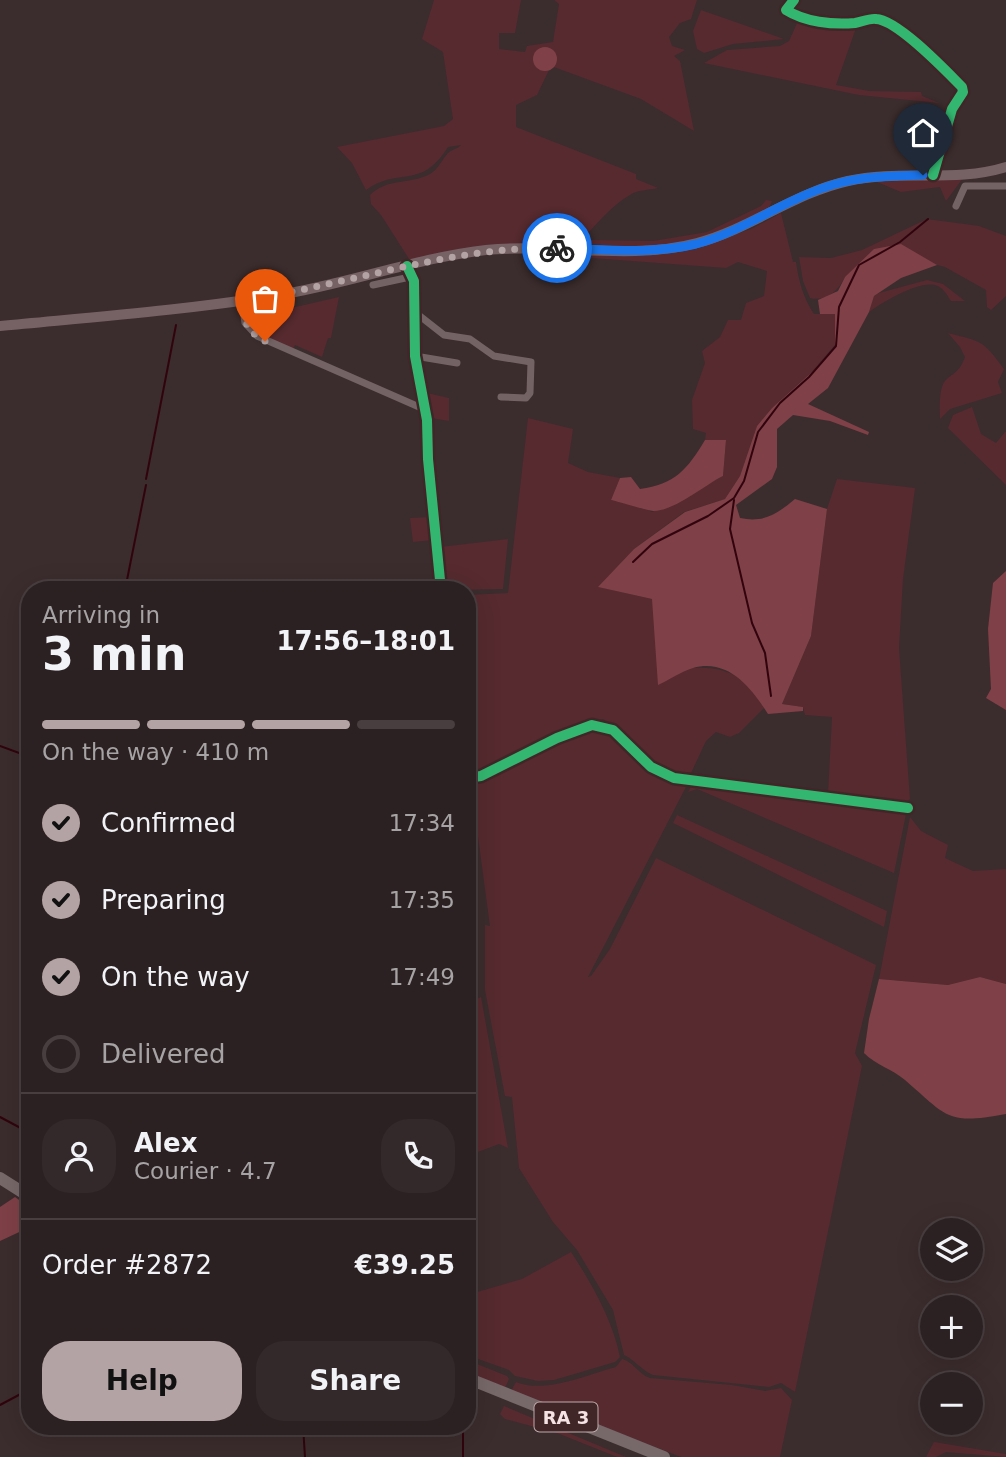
<!DOCTYPE html>
<html lang="en">
<head>
<meta charset="utf-8">
<style>
	:root { --surface:#2c2122; --page:#34292a; --text:#f1f3f6; --muted:#a6a3a5; --line:#483e40; --accent:#b4a3a4 }
	body { margin:0; font-family:"DejaVu Sans",sans-serif; background:var(--page); color:var(--text); height:100vh; display:flex; flex-direction:column; font-size:26px; white-space:nowrap }
	* { box-sizing:border-box; margin:0 }
	p { font-size:23px; color:var(--muted) }
	.icon { flex:none; width:38px; height:38px; fill:none; stroke:currentColor; stroke-width:2; stroke-linecap:round; stroke-linejoin:round }
	.map { position:relative; flex:1; overflow:hidden }
	.sheet { position:absolute; left:21px; top:581px; width:455px; height:854px; display:flex; flex-direction:column; background:var(--surface); border-radius:28px; box-shadow:0 7px 28px #0002,0 0 0 2px var(--line) }
	.sheet>* { flex:none }
	.tools { position:absolute; left:920px; top:1218px; display:grid; gap:14px }
	.tools a { display:grid; place-items:center; width:63px; height:63px; border-radius:50%; background:var(--surface); box-shadow:0 7px 28px #0002,0 0 0 2px var(--line); font-size:35px }
	.pin { position:absolute; display:grid; place-items:center; width:60px; height:60px; color:#fff; margin:-72px -30px; border-radius:50% 50% 50% 0; rotate:-45deg; box-shadow:0 0 7px #0007 }
	.pin .icon { rotate:45deg }
	.courier { position:absolute; display:grid; place-items:center; width:70px; height:70px; margin:-35px; border:5px solid #1a73e8; border-radius:50%; background:#fff; color:#222; box-shadow:0 2px 9px #0007 }
	.head em { font-style:normal; font-weight:700 }
	.head div { display:flex; flex-direction:column-reverse }
	.head { display:flex; align-items:center; justify-content:space-between; height:119px; padding:0 21px }
	h1 { font-size:46px; font-weight:700; line-height:52px }
	.bar { display:grid; grid-template-columns:repeat(4,1fr); gap:10px 7px; align-content:center; height:84px; padding:0 21px }
	.bar i { height:9px; border-radius:5px; background:var(--line) }
	.bar .selected { background:var(--accent) }
	.bar p { grid-column:span 4 }
	.line { display:flex; align-items:center; gap:18px; padding:0 21px; border-top:2px solid var(--line) }
	.line div { flex:1 }
	.round { display:grid; place-items:center; flex:none; width:74px; height:74px; border-radius:28px; background:var(--page) }
	ol { padding:0 21px; list-style:none }
	li { display:flex; align-items:center; gap:21px; height:77px }
	li p { margin-inline-start:auto }
	li .icon { padding:7px; border-radius:50%; background:var(--accent); color:#111; stroke-width:4 }
	li:last-child { color:var(--muted) }
	li i { width:38px; height:38px; border:4px solid var(--line); border-radius:50% }
	.cta { display:flex; gap:14px; margin-top:auto; padding:14px 21px }
	.cta a { flex:1; height:80px; border-radius:28px; background:var(--accent); color:#111; font-size:28px; font-weight:700; line-height:80px; text-align:center }
	.cta a+a { background:var(--page); color:var(--text) }
	.map>svg:first-child { display:block }
	.green { fill:#562a2f }
	.forest { fill:#7f4047 }
	.lines { fill:none; stroke-linecap:round; stroke-linejoin:round }
	.stream { stroke:#31040d; stroke-width:2 }
	.minor { stroke:#746364; stroke-width:7 }
	.primary { stroke:#766264; stroke-width:10 }
	.motorway { stroke:#776869; stroke-width:12 }
	.cycleway-casing { stroke:#412628; stroke-width:15 }
	.cycleway { stroke:#33b770; stroke-width:10 }
	.done { stroke:#b4a3a4; stroke-width:7; stroke-dasharray:0 12.6 }
	.route { stroke:#1a73e8; stroke-width:9 }
	.labels { text-anchor:middle; dominant-baseline:central; stroke-width:5; stroke-linejoin:round; paint-order:stroke }
	.shield { fill:#412628; stroke:#bfaaac; stroke-width:2 }
	.shield-label { font-size:18px; font-weight:bold; fill:#f5e3e4 }
</style>
</head>
<body>
<div class="map">
<svg width="1006" height="1457" viewBox="0 0 1006 1457">
	<rect width="100%" height="100%" fill="#3b2c2d"/>
	<!-- green -->
	<g class="green">
		<path d="M434,0H521L515,33H499V49L525,52L527,46L553,42L559,4L554,0H697L691,19L680,23L669,37L672,46L685,50L674,56L680,61L694,131L641,99L551,66L537,95L516,105V127L636,174V179L658,188C649,190 637,190 630,195C609,207 596,226 579,242L514,244L411,262L381,215L371,204L370,195C386,179 406,184 426,176C438,171 440,162 448,153C452,149 458,149 461,145L448,147C420,191 400,166 366,190L352,163L337,147L444,126L453,119L443,52L422,39Z"/>
		<polygon points="701,10 784,39 733,44 704,53 697,49 693,31"/>
		<polygon points="798,21 856,28 836,85 869,91 921,92 922,96 939,103 859,95 704,63 727,50 780,46 789,41"/>
		<polygon points="963,178 946,201 940,187 901,192 877,182"/>
		<path d="M766,200L772,201L769,208C732,226 694,244 652,247C631,248 608,245 587,244L591,240L653,241L707,232L761,206Z"/>
		<path d="M781,213L793,262H796C799,282 803,297 814,314H835V345L812,372L772,408L757,426L740,476L725,499L684,512L634,549L599,587L652,599L694,668C727,666 748,678 764,708L739,733L730,737L716,732L706,741L691,773L686,772L683,775C650,769 630,737 603,719L558,734L481,773H467V595L508,593L528,418L573,429L568,463L588,472L620,478L611,500L635,504L652,512L723,476L726,440H705L706,433L693,429L692,400L705,363L702,351L720,337L728,320H741L746,303L764,296L767,271L738,262L726,268L578,257L584,253L643,255L696,249L753,228Z"/>
		<path d="M927,219L979,226L1006,236V296L991,310L987,307L986,290L945,267L937,265L845,277C838,291 826,302 810,298L803,281L799,257L831,258L862,250Z"/>
		<path d="M927,280L943,284L965,301H951C947,295 943,287 935,285C918,281 883,302 869,312L874,296L879,293Z"/>
		<path d="M339,297L331,338H328L322,357L295,345L292,351C274,342 245,335 248,311H278Z"/>
		<path d="M948,333C982,342 982,339 1004,369L998,382L1002,393L950,409L940,419C940,408 938,386 947,379C957,371 960,370 965,357L960,347Z"/>
		<polygon points="427,393 449,398 449,421 431,418"/>
		<polygon points="972,407 981,434 996,443 1006,431 1006,485 948,428 953,415"/>
		<polygon points="837,479 915,488 903,579 899,648 910,799 904,804 828,794 832,717 805,715 803,707 782,704 811,636 827,509"/>
		<polygon points="431,517 433,540 413,542 410,518"/>
		<polygon points="508,539 503,589 445,590 440,547"/>
		<path d="M592,729L601,733L604,730L616,737L652,772L688,783L588,977L591,976L610,949L656,858L876,965L855,1053L862,1066L795,1392L781,1383L769,1387L653,1375C641,1370 635,1360 624,1355L613,1310L577,1250L553,1222L519,1168L512,1097L505,1096L485,990V925L490,926L471,784L576,733Z"/>
		<polygon points="698,783 900,809 906,814 894,873 697,789 688,792 692,785"/>
		<polygon points="677,815 887,911 884,927 673,823"/>
		<polygon points="910,817 921,831 948,845 945,858 973,871 1006,869 1006,984 980,977 948,985 879,979"/>
		<polygon points="481,997 508,1148 499,1144 467,1156 467,1004"/>
		<path d="M571,1252C591,1282 613,1321 620,1357L615,1362L554,1380L538,1381L515,1376L509,1370L467,1355V1295L522,1279Z"/>
		<path d="M622,1359C634,1362 638,1374 650,1378L732,1385L765,1391L781,1388L792,1400L780,1457H681L511,1391L516,1382C545,1394 586,1375 616,1367Z"/>
		<polygon points="467,1360 507,1376 509,1379 505,1388 467,1373"/>
		<polygon points="504,1406 626,1457 617,1457 557,1433 505,1419 500,1414"/>
		<polygon points="934,1442 1006,1454 1006,1457 946,1452 936,1457 926,1457"/>
	</g>
	<!-- forest -->
	<g class="forest">
		<circle cx="545" cy="59" r="12"/>
		<path d="M901,244L937,265L901,278L874,296L869,312L828,388L808,404L869,432L868,435L830,421L793,415L777,429V467L772,479L736,505L740,518C764,523 777,514 795,499L827,509L811,636L782,704L803,707V711L768,714C752,689 729,658 693,668C682,671 669,680 658,685L652,599L598,587L634,549L685,512L725,499L740,476L757,426L772,408L812,372L835,346V314H820L818,300L838,291L845,277L874,249Z"/>
		<path d="M705,440H726L723,476C703,486 676,510 654,511C649,511 620,502 611,500L620,478L631,477L640,489C675,484 687,470 705,440Z"/>
		<polygon points="1006,571 1006,710 986,698 991,689 988,629 993,583"/>
		<path d="M980,977L1006,984V1114C946,1125 948,1117 905,1080C892,1069 876,1065 864,1053L869,1019L879,979L948,985Z"/>
		<polygon points="15,1197 30,1208 30,1227 0,1241 0,1207"/>
	</g>
	<g class="lines">
		<!-- stream -->
		<g class="stream">
			<polyline points="146,479 176,325"/>
			<polyline points="734,500 730,529 752,623 765,653 771,696"/>
			<polyline points="633,562 652,544 708,516 734,498 744,481 758,432 780,403 809,377 836,346 839,307 859,265 900,242 928,219"/>
			<polyline points="125,590 146,485"/>
			<polyline points="0,746 30,757"/>
			<polyline points="0,1117 30,1133"/>
			<polyline points="0,1405 30,1389"/>
			<polyline points="303,1426 305,1457"/>
			<polyline points="463,1426 463,1457"/>
		</g>
		<!-- minor -->
		<g class="minor">
			<path d="M794,0L786,10C805,22 832,25 855,23C861,22 870,18 876,19C898,20 946,71 962,87L963,92L952,109L933,175"/>
			<polyline points="956,206 965,186 1006,186"/>
			<polyline points="407,266 414,281 415,356 427,420 428,459 441,590"/>
			<polyline points="373,285 410,277"/>
			<polyline points="242,300 245,323 257,336 426,410"/>
			<polyline points="416,313 444,335 470,339 494,356 531,362 530,393 526,398 501,397"/>
			<polyline points="415,356 457,363"/>
			<polyline points="467,778 481,776 557,738 592,725 613,730 651,767 674,778 908,808"/>
		</g>
		<!-- primary -->
		<path class="primary" d="M0,326C93,317 187,310 279,295C348,284 416,258 486,250C555,243 629,261 697,243C750,229 794,193 848,181C900,169 955,183 1006,167"/>
		<!-- motorway -->
		<g class="motorway">
			<polyline points="0,1178 30,1197"/>
			<polyline points="467,1378 664,1457"/>
		</g>
		<!-- cycleway casing -->
		<g class="cycleway-casing">
			<g id="cycleway">
				<path d="M794,0L786,10C805,22 832,25 855,23C861,22 870,18 876,19C898,20 946,71 962,87L963,92L952,109L933,175"/>
				<polyline points="407,266 414,281 415,356 427,420 428,459 441,590"/>
				<polyline points="467,778 481,776 557,738 592,725 613,730 651,767 674,778 908,808"/>
			</g>
		</g>
		<!-- cycleway -->
		<use href="#cycleway" class="cycleway"/>
	</g>
	<g class="lines">
		<!-- done -->
		<path class="done" d="M265,341C246,331 243,320 242,300C348,286 449,246 557,248"/>
		<!-- route -->
		<path class="route" d="M557,248C603,249 650,255 696,244C741,232 779,203 823,188C855,176 889,176 923,175"/>
	</g>
	<g class="labels">
		<!-- shield labels -->
		<rect class="shield" x="534.5" y="1402.5" width="63" height="29" rx="5"/>
		<g class="shield-label">
			<text x="566" y="1417">RA 3</text>
		</g>
	</g>
</svg>
<div class="tools">
<a><svg class="icon" aria-label="layers" viewBox="0 0 24 24"><path d="M12 4l9 5-9 5-9-5zM3 14l9 5 9-5"/></svg></a>
<a>+</a>
<a>−</a>
</div>
<div class="pin" style="left:265px;top:341px;background:#ea580c"><svg class="icon" aria-label="bag" viewBox="0 0 24 24"><path d="M5 8h14l-1 12H6zM9 8a3 3 0 0 1 6 0"/></svg></div>
<div class="pin" style="left:923px;top:175px;background:#1f2937"><svg class="icon" aria-label="home" viewBox="0 0 24 24"><path d="M3 11l9-7 9 7M6 9v11h12V9"/></svg></div>
<div class="courier" style="left:557px;top:248px"><svg class="icon" aria-label="bike" viewBox="0 0 24 24"><circle cx="6" cy="16" r="4"/><circle cx="18" cy="16" r="4"/><path d="M6 16l4-8h5l3 8M10 8l3 8H6M13 5h3"/></svg></div>
<section class="sheet">
<div class="head"><div><h1>3 min</h1><p>Arriving in</p></div><em>17:56–18:01</em></div>
<div class="bar"><i class="selected"></i><i class="selected"></i><i class="selected"></i><i></i><p>On the way · 410 m</p></div>
<ol>
<li><svg class="icon" aria-label="check" viewBox="0 0 24 24"><path d="M5 12l5 5 9-10"/></svg>Confirmed<p>17:34</p></li>
<li><svg class="icon" aria-label="check" viewBox="0 0 24 24"><path d="M5 12l5 5 9-10"/></svg>Preparing<p>17:35</p></li>
<li><svg class="icon" aria-label="check" viewBox="0 0 24 24"><path d="M5 12l5 5 9-10"/></svg>On the way<p>17:49</p></li>
<li><i></i>Delivered</li>
</ol>
<div class="line" style="height:126px"><a class="round"><svg class="icon" aria-label="person" viewBox="0 0 24 24"><circle cx="12" cy="8" r="4"/><path d="M4 21q1-7 8-7t8 7"/></svg></a><div><b>Alex</b><p>Courier · 4.7</p></div><a class="round"><svg class="icon" aria-label="phone" viewBox="0 0 24 24"><path d="M5 4h4l2 5-3 2q2 4 5 5l2-3 5 2v4C11 20 4 13 5 4z"/></svg></a></div>
<div class="line" style="height:91px"><div>Order #2872</div><b>€39.25</b></div>
<div class="cta"><a>Help</a><a>Share</a></div>
</section>
</div>
</body>
</html>
